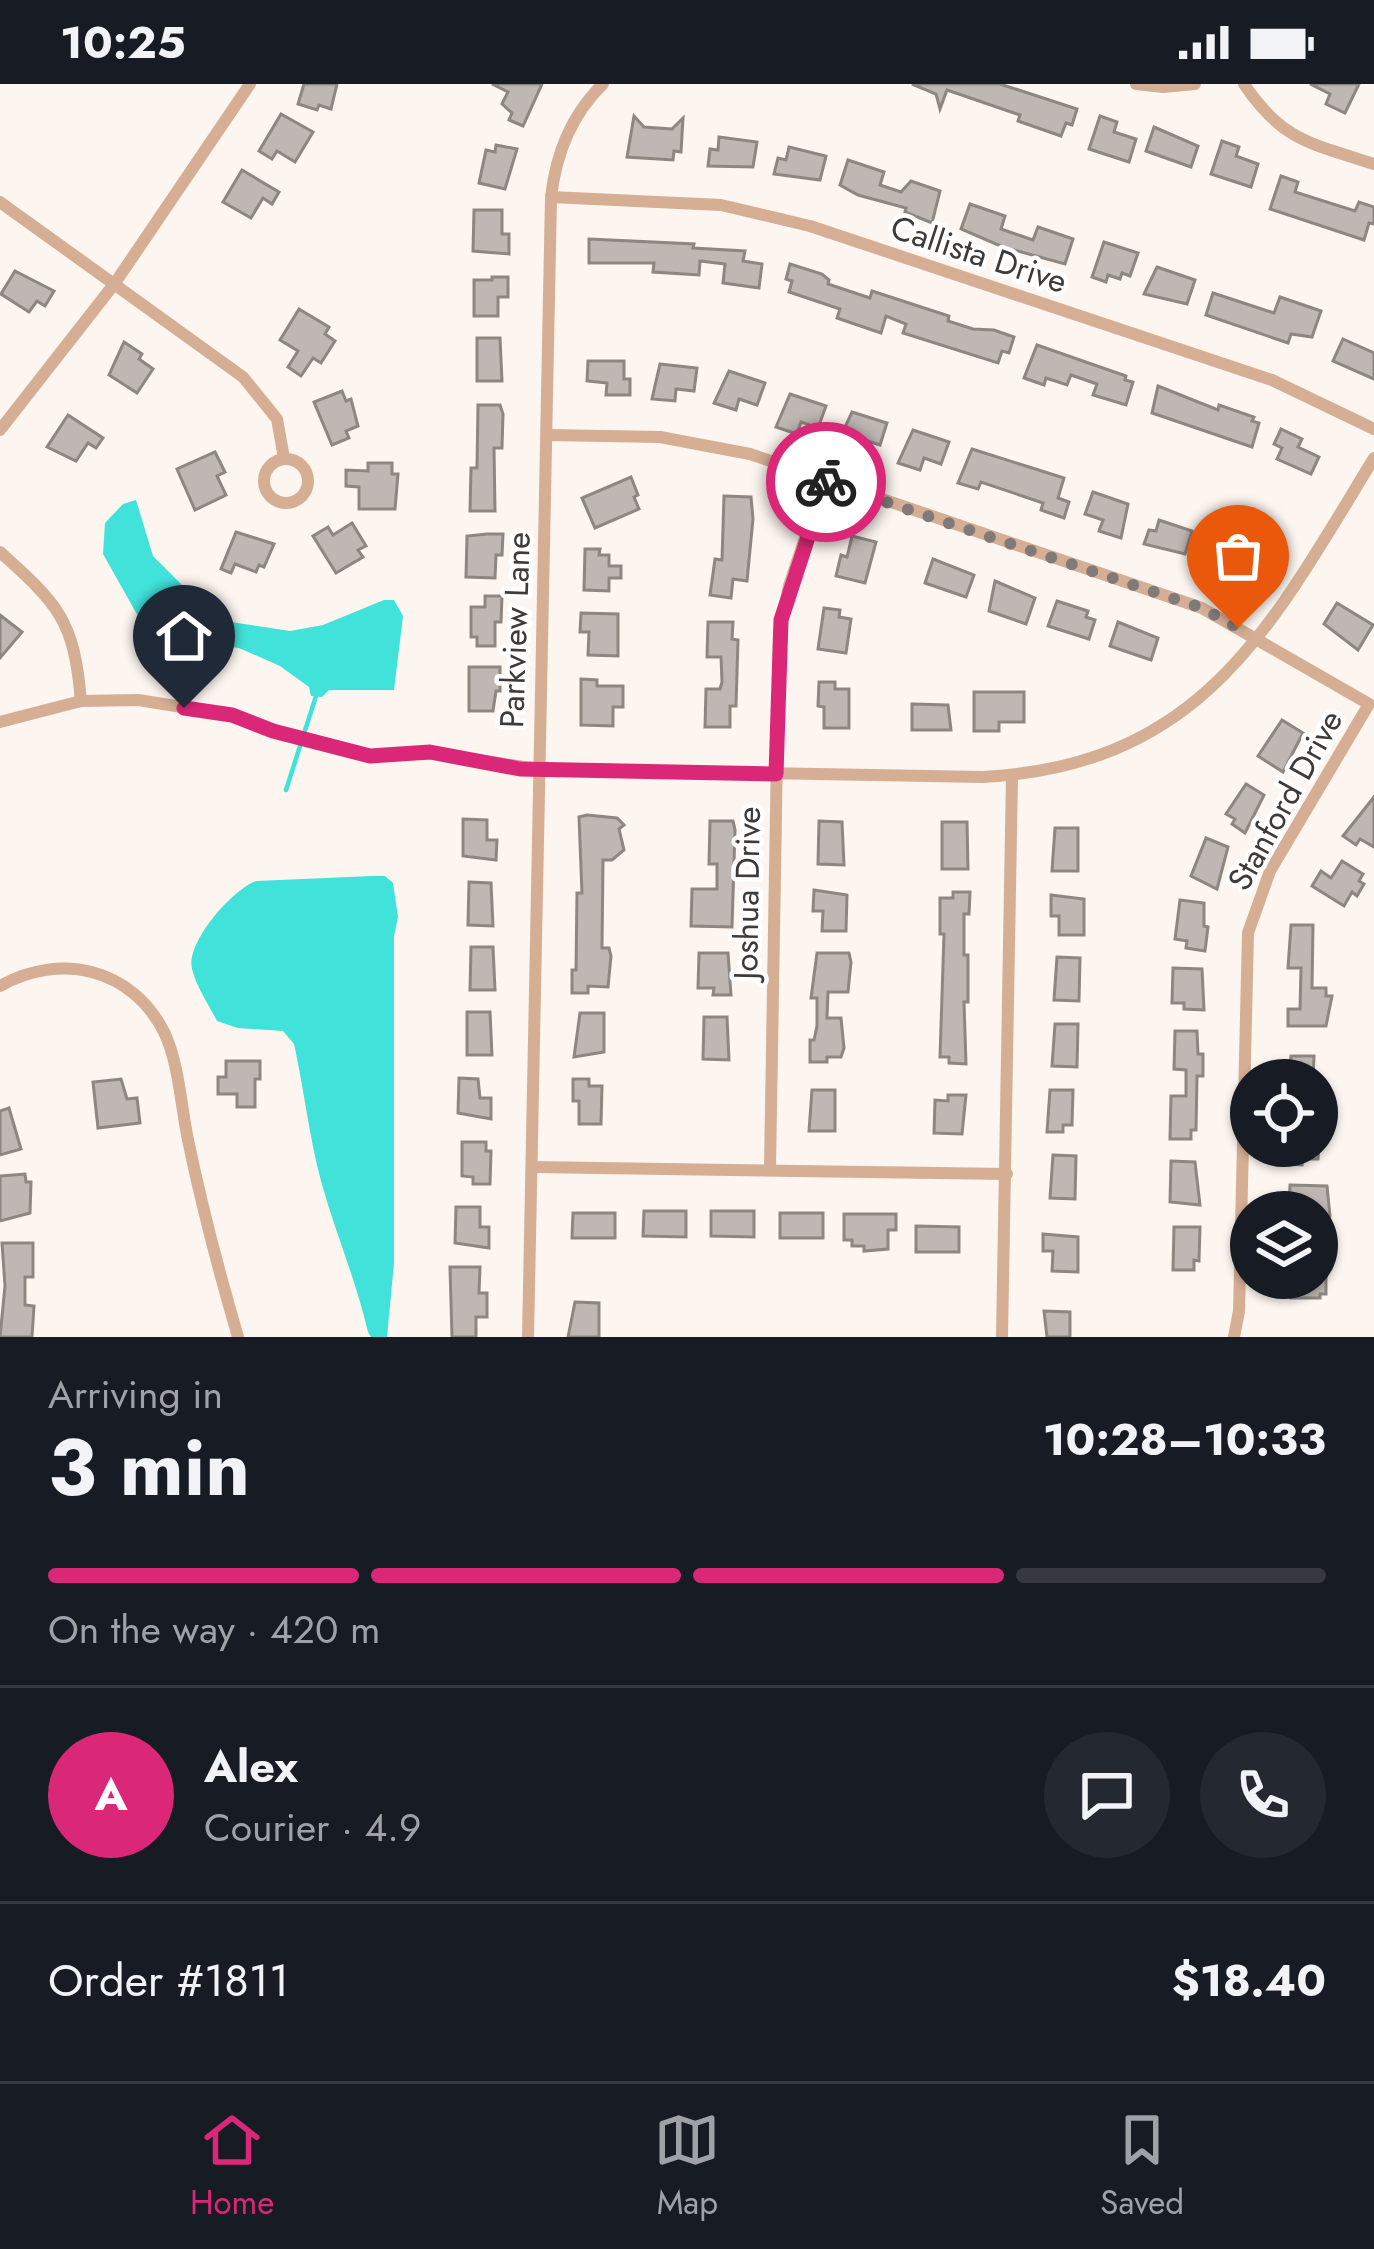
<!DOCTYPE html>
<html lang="en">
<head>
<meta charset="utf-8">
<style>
	:root { --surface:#171b24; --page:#242831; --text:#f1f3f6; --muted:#9ea1a6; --line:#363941; --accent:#db2777 }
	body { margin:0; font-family:Jost,sans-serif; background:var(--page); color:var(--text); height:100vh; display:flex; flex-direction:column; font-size:45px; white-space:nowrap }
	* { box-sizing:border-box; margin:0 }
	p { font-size:39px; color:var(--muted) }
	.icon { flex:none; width:66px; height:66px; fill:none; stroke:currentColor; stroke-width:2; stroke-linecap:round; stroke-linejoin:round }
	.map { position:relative; height:1253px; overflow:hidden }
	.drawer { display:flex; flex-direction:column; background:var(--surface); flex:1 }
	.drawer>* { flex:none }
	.fabs { position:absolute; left:1230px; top:975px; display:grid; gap:24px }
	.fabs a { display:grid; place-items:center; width:108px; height:108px; border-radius:50%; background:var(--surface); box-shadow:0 3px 9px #0004; font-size:60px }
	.pin { position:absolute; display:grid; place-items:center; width:102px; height:102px; color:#fff; margin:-123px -51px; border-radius:50% 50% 50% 0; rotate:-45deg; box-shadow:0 0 12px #0007 }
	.pin .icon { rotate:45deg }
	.courier { position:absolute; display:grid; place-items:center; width:120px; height:120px; margin:-60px; border:9px solid #db2777; border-radius:50%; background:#fff; color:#222; box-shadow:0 3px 15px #0007 }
	.summary em { font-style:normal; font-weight:700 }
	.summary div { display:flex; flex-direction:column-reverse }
	.summary { display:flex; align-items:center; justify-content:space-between; height:204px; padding:0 48px }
	h1 { font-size:78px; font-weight:700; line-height:90px }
	.bar { display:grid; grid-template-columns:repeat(4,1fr); gap:18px 12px; align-content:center; height:144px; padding:0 48px }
	.bar i { height:15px; border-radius:9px; background:var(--line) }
	.bar .current { background:var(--accent) }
	.bar p { grid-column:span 4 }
	.line { display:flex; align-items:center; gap:30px; padding:0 48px; border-top:3px solid var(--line) }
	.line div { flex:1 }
	.round { display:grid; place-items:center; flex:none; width:126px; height:126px; border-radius:63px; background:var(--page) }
	.status { display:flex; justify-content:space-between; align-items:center; height:84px; padding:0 60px; background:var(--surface); direction:ltr }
	.status svg { height:33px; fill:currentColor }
	.menu { display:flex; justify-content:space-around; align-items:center; height:168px; border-top:3px solid var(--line); background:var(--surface); font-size:33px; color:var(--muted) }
	.menu a { display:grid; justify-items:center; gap:6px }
	.menu .current { color:var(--accent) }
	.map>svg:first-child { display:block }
	.water { fill:#40e2da }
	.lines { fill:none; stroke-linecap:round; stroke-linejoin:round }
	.stream { stroke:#40e2da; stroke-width:4.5 }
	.building { fill:#beb7b3; stroke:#8d8782; stroke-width:3 }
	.street { stroke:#d5ae94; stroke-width:12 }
	.done { stroke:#807b78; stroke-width:12; stroke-dasharray:0 21.6 }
	.route { stroke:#db2777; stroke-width:15 }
	.labels { text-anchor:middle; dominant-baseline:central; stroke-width:9; stroke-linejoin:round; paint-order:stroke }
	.street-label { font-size:33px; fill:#3d3a38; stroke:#fff }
</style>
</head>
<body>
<div class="status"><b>10:25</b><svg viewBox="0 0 49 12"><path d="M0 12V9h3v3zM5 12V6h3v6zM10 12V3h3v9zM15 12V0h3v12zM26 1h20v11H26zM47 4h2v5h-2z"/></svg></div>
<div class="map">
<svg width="1374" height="1253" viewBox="0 0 1374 1253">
	<rect width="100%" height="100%" fill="#fcf5f0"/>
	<!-- water -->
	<g class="water">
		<polygon points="136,416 153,472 192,511 224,537 290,547 323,541 384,516 394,516 403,532 394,606 329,606 322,613 311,612 309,603 280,582 239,564 171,555 143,541 103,470 105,439 123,420"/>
		<path d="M372,792H385L393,799L398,833L394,852V1179L387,1253H371L368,1248C356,1196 335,1148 321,1097C309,1052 304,1005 294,960L283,947L238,944L217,937C209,921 196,902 192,885C186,858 232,806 256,797Z"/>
	</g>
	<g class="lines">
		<!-- stream -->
		<polyline class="stream" points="286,706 316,612"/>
	</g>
	<!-- building -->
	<g class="building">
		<polygon points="304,0 337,0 331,25 319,21 317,26 298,20"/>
		<polygon points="492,0 542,0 523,42 509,36 512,29 502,20 508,8"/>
		<polygon points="912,0 1000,0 1077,25 1072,41 1066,39 1061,52 1018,37 1020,31 947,6 940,25 936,10"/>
		<polygon points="1310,0 1359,0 1345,29 1326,20 1330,10"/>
		<polygon points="281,30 313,48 295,78 277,67 272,75 259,67"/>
		<polygon points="634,32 644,43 672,45 683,34 681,68 674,67 673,76 627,73"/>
		<polygon points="1100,32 1117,38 1114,48 1136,55 1129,78 1089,65"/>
		<polygon points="1154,43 1198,62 1191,83 1146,67"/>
		<polygon points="719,53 757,58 753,83 708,82 710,65 718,66"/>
		<polygon points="1222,57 1239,63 1236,72 1258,80 1251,103 1211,90"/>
		<polygon points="496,61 517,65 505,105 479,99 486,66 495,68"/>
		<polygon points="789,63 826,72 820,96 774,90 778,74 786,76"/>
		<polygon points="848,76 884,88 880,101 901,108 911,97 940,107 932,139 905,128 906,124 858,111 840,101"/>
		<polygon points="242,86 279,108 272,120 263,114 251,134 223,118"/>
		<polygon points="1281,92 1298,98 1295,108 1355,127 1359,118 1374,123 1374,140 1369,139 1364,156 1270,125"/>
		<polygon points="970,120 1005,132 1001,145 1033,156 1038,143 1073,155 1065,180 1003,163 961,145"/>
		<polygon points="474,126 502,126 502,150 509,150 509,170 473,167"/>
		<polygon points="589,155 694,160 693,164 745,167 743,177 762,180 759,204 723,199 725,180 700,177 699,191 653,188 654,179 589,179"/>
		<polygon points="1104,158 1138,169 1130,192 1122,189 1120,195 1108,191 1106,198 1092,193"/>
		<polygon points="790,180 822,190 829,196 828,200 870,214 872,207 949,232 948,237 973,245 994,246 1014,253 1009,269 1002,267 998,279 903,249 906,240 886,232 881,249 837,234 840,225 789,208 792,197 786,195"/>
		<polygon points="1157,183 1195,196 1187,220 1144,210"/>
		<polygon points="15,187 54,207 45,222 37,217 29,228 1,210"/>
		<polygon points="492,193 508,193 508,213 498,213 498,232 474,232 474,196 492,196"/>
		<polygon points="1213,209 1274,229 1280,213 1321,227 1312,253 1291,250 1288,259 1206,231"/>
		<polygon points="299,225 329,243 325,250 335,257 321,279 313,274 301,292 288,283 298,267 280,256"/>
		<polygon points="477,254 500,254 502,297 477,297"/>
		<polygon points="1343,255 1374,269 1374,295 1333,277"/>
		<polygon points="124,258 142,270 139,275 153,285 137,309 109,291"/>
		<polygon points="1037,261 1126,292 1125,296 1133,298 1126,321 1093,311 1097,300 1071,291 1067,301 1046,294 1044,301 1024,294"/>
		<polygon points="588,277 624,277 624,295 630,295 630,311 606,311 607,299 587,297"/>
		<polygon points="660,280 697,284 694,307 676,305 675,317 652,315"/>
		<polygon points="729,287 765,299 757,321 739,315 736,326 714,319"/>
		<polygon points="1158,302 1218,326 1219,321 1254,333 1252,337 1259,339 1252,363 1152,329"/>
		<polygon points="342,307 346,317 351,315 358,342 346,347 349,354 332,361 314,318"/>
		<polygon points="790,310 826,322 818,344 801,338 797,350 776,343"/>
		<polygon points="478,321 500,321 503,330 502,364 494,364 495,427 470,427 471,384 477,384"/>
		<polygon points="852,328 887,339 880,361 862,355 858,367 837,360"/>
		<polygon points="68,331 103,354 96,364 88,359 76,377 47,363"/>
		<polygon points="1281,345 1302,355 1298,363 1319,373 1311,390 1277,375 1282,364 1274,360"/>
		<polygon points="913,346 949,358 941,380 924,374 920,386 898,379"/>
		<polygon points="972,365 1064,394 1058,414 1069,418 1064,434 1041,426 1043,419 981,398 978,405 958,399"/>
		<polygon points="215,368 225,388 217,392 226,411 195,426 177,385"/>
		<polygon points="368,379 392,379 392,390 398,390 395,425 359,425 359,403 346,402 346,386 368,387"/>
		<polygon points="631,393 638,411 634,413 639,425 595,444 582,414"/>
		<polygon points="1093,408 1128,420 1121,454 1099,447 1103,436 1085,430"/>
		<polygon points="724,412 751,413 753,435 747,497 733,495 731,514 710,511 715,475 722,476"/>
		<polygon points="1159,436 1192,447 1185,470 1144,460 1149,446 1156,447"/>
		<polygon points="352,439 366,462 358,466 363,473 336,489 313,452 328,443 333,451"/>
		<polygon points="236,448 274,460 264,483 259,481 256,488 235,480 231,489 221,485"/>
		<polygon points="487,450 503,450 502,471 496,471 495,494 466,493 467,452"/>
		<polygon points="1219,451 1252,464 1243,488 1224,480 1221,488 1202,480"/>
		<polygon points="852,452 876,458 865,499 836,492 841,471 847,473"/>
		<polygon points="585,465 600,465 599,471 609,471 609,482 621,482 621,494 609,494 609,507 584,506"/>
		<polygon points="933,475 974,491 966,513 925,499"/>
		<polygon points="995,497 1035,514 1026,540 989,527"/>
		<polygon points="485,512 502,512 501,538 495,538 495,562 477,562 477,553 471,553 471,523 485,523"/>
		<polygon points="1057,517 1088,527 1086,533 1095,536 1089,555 1048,542"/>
		<polygon points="1337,519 1373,541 1358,566 1324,540"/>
		<polygon points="824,524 840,526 839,533 851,535 846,569 818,565"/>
		<polygon points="581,529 618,530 618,572 588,571 589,548 580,548"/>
		<polygon points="0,531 22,548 0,574"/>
		<polygon points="708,538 733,538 732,555 738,556 736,622 730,622 730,643 705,643 706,605 720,605 722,598 721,573 707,573"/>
		<polygon points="1118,538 1158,554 1151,576 1110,562"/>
		<polygon points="469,583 500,583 500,607 496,607 493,627 469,627"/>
		<polygon points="581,595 597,596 597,602 623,602 623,623 613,623 613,642 581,641"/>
		<polygon points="819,598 835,598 835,605 849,605 849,644 824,644 824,623 818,622"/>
		<polygon points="974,608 1024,608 1024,638 999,638 999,647 974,647"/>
		<polygon points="912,620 948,621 951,646 912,646"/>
		<polygon points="1282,636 1303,649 1283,688 1258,672"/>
		<polygon points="1246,700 1264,711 1245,749 1232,740 1235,735 1226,730"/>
		<polygon points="1374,713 1374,763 1360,755 1356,761 1343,752"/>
		<polygon points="587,731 617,734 624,741 619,745 624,766 612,776 603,776 602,864 609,864 611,872 608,903 588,902 588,909 572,909 572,886 576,886 577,809 582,809 579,733"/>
		<polygon points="463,735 487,736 487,756 497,756 496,776 463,772"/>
		<polygon points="710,737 733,737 735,746 732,843 691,842 692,805 717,805 717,780 709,780"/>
		<polygon points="819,737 842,738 844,781 818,780"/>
		<polygon points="942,738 967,738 968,785 942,785"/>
		<polygon points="1055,744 1078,744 1078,787 1052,787"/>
		<polygon points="1206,754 1228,763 1217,805 1191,792"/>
		<polygon points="1342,777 1363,790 1359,797 1364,800 1357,812 1352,808 1344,822 1312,802 1321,787 1331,794"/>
		<polygon points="469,798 491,799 493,842 468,841"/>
		<polygon points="814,806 847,811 846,847 822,847 823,827 813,827"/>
		<polygon points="953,808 970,808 969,830 964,830 964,871 968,871 968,918 964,918 966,980 949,979 949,973 940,973 944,850 940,850 940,814 953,814"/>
		<polygon points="1051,811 1084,815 1084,851 1059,851 1059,832 1051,832"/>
		<polygon points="1180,816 1204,819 1204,842 1208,843 1205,867 1186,864 1187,857 1175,855"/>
		<polygon points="1291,841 1313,841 1312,904 1326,904 1326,912 1332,912 1326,942 1288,942 1288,925 1300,925 1301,884 1288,884"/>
		<polygon points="471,863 493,863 495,906 470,906"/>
		<polygon points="699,869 728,869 731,911 713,911 714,904 698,904"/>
		<polygon points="817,869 849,869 851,878 848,908 828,908 827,934 841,934 844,964 841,973 827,973 827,978 810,978 810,956 814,956 817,942 817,914 811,914"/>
		<polygon points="1057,873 1080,874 1079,917 1054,916"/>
		<polygon points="1173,884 1202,885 1204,926 1184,925 1184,919 1172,919"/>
		<polygon points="467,928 490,928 492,971 467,971"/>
		<polygon points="580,929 604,929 604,968 574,973"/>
		<polygon points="704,933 727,933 729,976 703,975"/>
		<polygon points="1055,940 1078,940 1077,983 1052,982"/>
		<polygon points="1175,947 1197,947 1198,970 1203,970 1203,992 1197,992 1196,1046 1191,1046 1191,1055 1170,1055 1171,1012 1186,1012 1186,986 1174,985"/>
		<polygon points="1291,972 1314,972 1313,996 1288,996"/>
		<polygon points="226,977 260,977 260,995 255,995 255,1023 237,1023 237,1010 218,1010 218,993 226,993"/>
		<polygon points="459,994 478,995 480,1014 491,1014 491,1035 458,1029"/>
		<polygon points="121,995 127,1015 137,1014 140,1039 98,1044 93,998"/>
		<polygon points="573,995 589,995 589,1002 602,1002 601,1040 579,1040 579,1017 573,1017"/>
		<polygon points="812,1006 835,1006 835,1047 809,1047"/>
		<polygon points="1050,1006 1073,1006 1072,1041 1063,1041 1063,1048 1047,1048"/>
		<polygon points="948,1011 966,1011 962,1050 934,1049 935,1016 948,1017"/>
		<polygon points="9,1024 21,1065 0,1071 0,1027"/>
		<polygon points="462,1058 486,1058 486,1067 491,1067 490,1100 473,1100 473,1093 462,1092"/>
		<polygon points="1286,1062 1319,1062 1318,1075 1303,1075 1302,1081 1285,1080"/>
		<polygon points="1053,1071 1076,1072 1075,1115 1050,1114"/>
		<polygon points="1171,1077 1195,1078 1200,1121 1170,1118"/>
		<polygon points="25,1090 26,1098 31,1098 30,1129 0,1137 0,1092"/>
		<polygon points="1290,1101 1327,1102 1330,1132 1317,1146 1317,1128 1289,1128"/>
		<polygon points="456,1123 480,1123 480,1143 489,1143 489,1164 455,1159"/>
		<polygon points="644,1127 686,1127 686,1153 643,1152"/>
		<polygon points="711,1127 754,1127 754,1153 711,1152"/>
		<polygon points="573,1129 615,1129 615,1154 572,1154"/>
		<rect x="780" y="1129" width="43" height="25"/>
		<polygon points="844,1130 896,1130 896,1146 888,1146 888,1165 864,1167 864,1162 852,1162 852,1156 844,1156"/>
		<polygon points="916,1142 959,1143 959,1168 916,1168"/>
		<polygon points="1174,1143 1200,1143 1199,1177 1194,1176 1194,1186 1173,1186"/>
		<polygon points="1043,1150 1078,1153 1078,1188 1052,1187 1053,1167 1043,1167"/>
		<polygon points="2,1159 33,1159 33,1193 25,1193 25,1221 34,1222 32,1253 0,1253 5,1202"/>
		<polygon points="450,1183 480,1183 479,1209 487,1209 487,1233 476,1233 476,1253 452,1253"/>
		<polygon points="1289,1194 1326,1194 1326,1210 1320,1210 1320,1214 1291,1214"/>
		<polygon points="575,1218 599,1219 599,1253 568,1253"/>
		<polygon points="1044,1227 1070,1228 1070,1253 1047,1253"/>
	</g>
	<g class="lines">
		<!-- street -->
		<g class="street">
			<polyline points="1136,0 1163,3 1195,0"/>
			<path d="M1244,0C1283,58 1311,59 1374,80"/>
			<polyline points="551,113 721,121 810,142 1272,296 1374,345"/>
			<polyline points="0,118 243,293 277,335 284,374"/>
			<polyline points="0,346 115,199 250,0"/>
			<polyline points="548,351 660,353 750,370 1202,524 1369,620 1270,787 1248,849 1239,1227 1234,1253"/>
			<circle cx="286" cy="397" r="22"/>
			<path d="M0,468C59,521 74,536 81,617"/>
			<path d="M0,638L81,617L138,616L232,631L273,647L370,672L430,669L538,685L983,693C1204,681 1271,542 1374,374"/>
			<path d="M0,902C60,868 132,884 164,948C179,979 181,1023 188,1056C202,1123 219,1188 238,1253"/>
			<polyline points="532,1083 1007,1090"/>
			<polyline points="770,1084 779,550 789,502 824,397"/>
			<path d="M528,1253L551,113C556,69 571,31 603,0"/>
			<polyline points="1002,1253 1012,692"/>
		</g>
	</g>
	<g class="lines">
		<!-- done -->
		<polyline class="done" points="826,398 1202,524 1238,544"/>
		<!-- route -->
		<polyline class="route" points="184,624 232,631 273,647 370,672 430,668 520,685 776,690 781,536 826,398"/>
	</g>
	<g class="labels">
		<!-- street labels -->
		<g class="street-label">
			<text transform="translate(979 170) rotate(18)">Callista Drive</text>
			<text transform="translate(515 546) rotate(-88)">Parkview Lane</text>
			<text transform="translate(1285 716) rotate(-61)">Stanford Drive</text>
			<text transform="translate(747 809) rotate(-89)">Joshua Drive</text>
		</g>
	</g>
</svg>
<div class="fabs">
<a><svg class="icon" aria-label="locate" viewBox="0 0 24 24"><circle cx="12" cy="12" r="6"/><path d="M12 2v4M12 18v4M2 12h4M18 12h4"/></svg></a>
<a><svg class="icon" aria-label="layers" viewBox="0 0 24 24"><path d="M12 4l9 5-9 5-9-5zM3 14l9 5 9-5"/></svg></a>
</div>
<div class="pin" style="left:1238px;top:544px;background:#ea580c"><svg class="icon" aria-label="bag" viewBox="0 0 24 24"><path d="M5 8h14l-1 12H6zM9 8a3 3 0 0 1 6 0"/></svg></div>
<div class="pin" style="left:184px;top:624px;background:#1f2937"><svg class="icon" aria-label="home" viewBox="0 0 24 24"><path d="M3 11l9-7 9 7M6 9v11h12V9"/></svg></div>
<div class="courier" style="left:826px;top:398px"><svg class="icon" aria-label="bike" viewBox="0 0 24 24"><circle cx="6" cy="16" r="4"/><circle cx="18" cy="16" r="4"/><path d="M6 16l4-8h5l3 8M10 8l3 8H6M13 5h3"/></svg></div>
</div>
<section class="drawer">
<div class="summary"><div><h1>3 min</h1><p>Arriving in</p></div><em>10:28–10:33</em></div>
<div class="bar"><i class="current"></i><i class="current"></i><i class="current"></i><i></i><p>On the way · 420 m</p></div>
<div class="line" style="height:216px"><b class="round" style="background:var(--accent);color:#fff">A</b><div><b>Alex</b><p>Courier · 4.9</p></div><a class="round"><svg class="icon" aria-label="chat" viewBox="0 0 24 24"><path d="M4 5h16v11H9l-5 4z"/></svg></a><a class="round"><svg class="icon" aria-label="phone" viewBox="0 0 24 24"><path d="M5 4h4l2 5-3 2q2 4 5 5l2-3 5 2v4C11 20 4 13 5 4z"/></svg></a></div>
<div class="line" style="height:156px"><div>Order #1811</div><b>$18.40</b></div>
</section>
<nav class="menu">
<a class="current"><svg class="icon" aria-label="home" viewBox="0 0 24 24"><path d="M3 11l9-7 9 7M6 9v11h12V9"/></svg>Home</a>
<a><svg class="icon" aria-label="map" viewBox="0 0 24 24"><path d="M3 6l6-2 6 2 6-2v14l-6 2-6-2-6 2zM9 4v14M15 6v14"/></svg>Map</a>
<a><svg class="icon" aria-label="saved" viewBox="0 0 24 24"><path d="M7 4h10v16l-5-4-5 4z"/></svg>Saved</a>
</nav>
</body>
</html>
